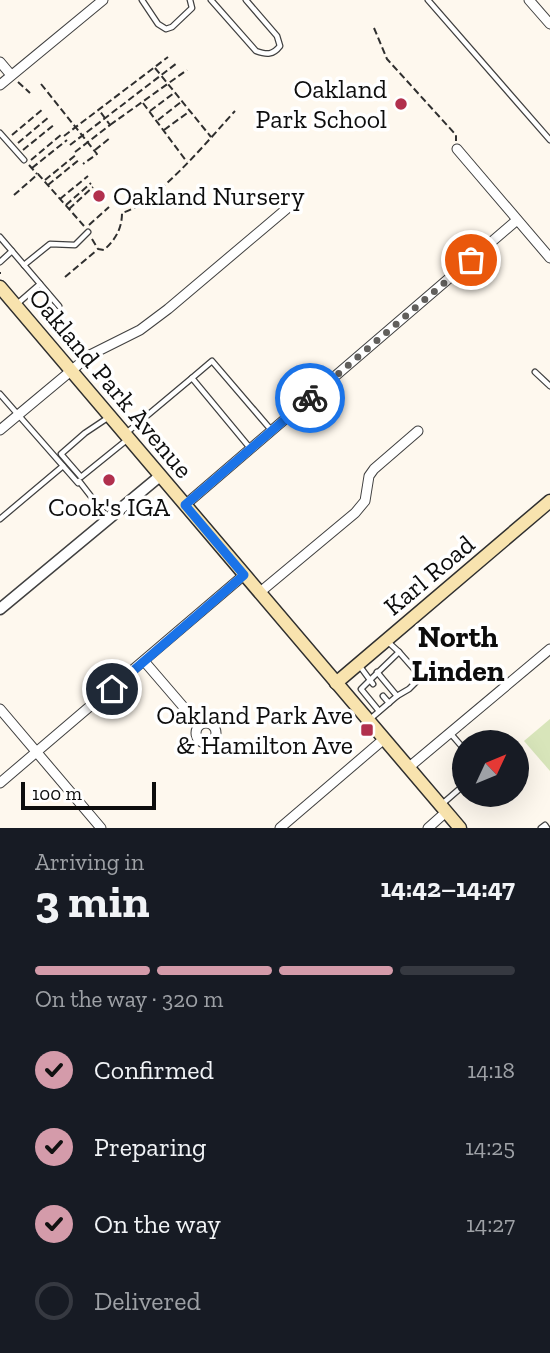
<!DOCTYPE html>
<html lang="en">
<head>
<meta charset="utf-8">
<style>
	:root { --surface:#171b24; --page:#20242c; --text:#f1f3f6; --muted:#9ea1a6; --line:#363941; --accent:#d49baa }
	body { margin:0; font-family:"Zilla Slab",serif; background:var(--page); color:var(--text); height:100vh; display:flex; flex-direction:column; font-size:26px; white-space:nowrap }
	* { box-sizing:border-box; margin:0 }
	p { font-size:23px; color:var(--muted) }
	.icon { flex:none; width:38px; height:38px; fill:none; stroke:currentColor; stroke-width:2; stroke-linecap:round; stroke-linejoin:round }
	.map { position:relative; height:828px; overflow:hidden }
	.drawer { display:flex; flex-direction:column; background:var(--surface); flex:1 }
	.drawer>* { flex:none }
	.needle { width:46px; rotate:46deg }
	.tools { position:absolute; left:452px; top:730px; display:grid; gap:14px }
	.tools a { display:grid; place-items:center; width:77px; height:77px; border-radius:50%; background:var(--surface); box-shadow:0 7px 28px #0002; font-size:35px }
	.scale { position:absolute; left:21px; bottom:18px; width:135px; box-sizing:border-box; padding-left:7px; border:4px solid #0d0d0d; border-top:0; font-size:19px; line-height:24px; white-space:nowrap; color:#0d0d0d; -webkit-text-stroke:5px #fff; paint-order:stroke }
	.pin { position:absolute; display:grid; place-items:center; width:60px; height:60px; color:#fff; margin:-30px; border:4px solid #fff; border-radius:50%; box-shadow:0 2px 7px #0007 }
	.courier { position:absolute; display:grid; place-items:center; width:70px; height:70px; margin:-35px; border:5px solid #1a73e8; border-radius:50%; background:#fff; color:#222; box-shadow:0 2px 9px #0007 }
	.head em { font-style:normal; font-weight:700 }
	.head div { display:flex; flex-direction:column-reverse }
	.head { display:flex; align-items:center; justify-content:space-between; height:119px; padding:0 35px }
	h1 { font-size:46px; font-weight:700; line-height:52px }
	.bar { display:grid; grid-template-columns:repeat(4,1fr); gap:10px 7px; align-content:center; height:84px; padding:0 35px }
	.bar i { height:9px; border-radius:5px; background:var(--line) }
	.bar .active { background:var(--accent) }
	.bar p { grid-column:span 4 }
	ol { padding:0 35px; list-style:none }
	li { display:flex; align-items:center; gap:21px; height:77px }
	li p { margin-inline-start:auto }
	li .icon { padding:7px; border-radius:50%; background:var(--accent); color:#111; stroke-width:4 }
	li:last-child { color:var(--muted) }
	li i { width:38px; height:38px; border:4px solid var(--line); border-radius:50% }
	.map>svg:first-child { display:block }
	.green { fill:#d8e5ba }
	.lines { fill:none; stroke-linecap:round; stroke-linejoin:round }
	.service-casing { stroke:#404040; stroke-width:7 }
	.minor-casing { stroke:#404040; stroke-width:11 }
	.tertiary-casing { stroke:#404040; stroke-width:13 }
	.secondary-casing { stroke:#2f2f2f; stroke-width:15 }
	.path { stroke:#2f2f2f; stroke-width:2; stroke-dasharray:7 3.5; stroke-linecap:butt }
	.service { stroke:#fff; stroke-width:4.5 }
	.minor { stroke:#fff; stroke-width:9 }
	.tertiary { stroke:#fff; stroke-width:10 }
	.secondary { stroke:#f8e3ae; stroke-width:12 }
	.done { stroke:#615f5c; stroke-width:7; stroke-dasharray:0 12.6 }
	.route { stroke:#1a73e8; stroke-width:9 }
	.poi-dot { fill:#b1304d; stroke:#fff; stroke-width:2.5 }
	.labels { text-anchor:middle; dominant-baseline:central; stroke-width:7; stroke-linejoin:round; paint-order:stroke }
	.poi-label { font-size:26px; fill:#0d0d0d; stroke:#fff; text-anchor:end }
	.street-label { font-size:26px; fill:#0d0d0d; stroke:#fff }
	.quarter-label { font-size:30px; font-weight:bold; fill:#0d0d0d; stroke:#fff }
</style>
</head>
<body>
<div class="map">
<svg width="550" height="828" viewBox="0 0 550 828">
	<rect width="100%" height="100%" fill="#fef8ee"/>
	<!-- green -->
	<polygon class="green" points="550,719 550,771 524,741"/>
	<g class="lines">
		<!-- service casing -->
		<g class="service-casing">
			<g id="service">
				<polyline points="142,0 158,24 166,29 172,27 192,8 190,0"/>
				<path d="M211,0L256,51C267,55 273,55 280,46L277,36L246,0"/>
				<polyline points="428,0 550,140"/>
				<polyline points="0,133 24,160"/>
				<polyline points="0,237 59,306"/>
				<polyline points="0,262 12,251"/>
				<polyline points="24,265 50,244 75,245 88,232"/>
				<polyline points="17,304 40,284"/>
				<polyline points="535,372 550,386"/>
				<polyline points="0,394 78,483"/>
				<polyline points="109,417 85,433 61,454 81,477 128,439"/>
				<polyline points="125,434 192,378"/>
				<polyline points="250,448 192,378 212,361 272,431"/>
				<polyline points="79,481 107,517"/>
				<polyline points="0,519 63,466"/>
				<polyline points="359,665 370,680 399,652 387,641"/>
				<polyline points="373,684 370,680 361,689 379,711"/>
				<polyline points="383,696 389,703"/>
				<polyline points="397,696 409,689 421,677 399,652"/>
				<polyline points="369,720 397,696 377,672"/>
				<polyline points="451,734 464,749"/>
				<polyline points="441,805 464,785"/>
				<polyline points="541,828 545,825 547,828"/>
			</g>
		</g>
		<!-- minor casing -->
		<g class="minor-casing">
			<g id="minor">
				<polyline points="529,0 550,24"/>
				<polyline points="0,62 11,75"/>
				<polyline points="0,85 103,0"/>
				<polyline points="457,149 550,258"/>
				<polyline points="0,430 90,355 140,330 168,309 297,200"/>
				<polyline points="185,505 517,220"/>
				<polyline points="259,593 355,513 365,501 369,476 374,469 418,431"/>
				<polyline points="144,661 199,725"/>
				<polyline points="0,709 101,828"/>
				<circle cx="206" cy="733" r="10"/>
				<polyline points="408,768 550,649"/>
				<polyline points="0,783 244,575"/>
				<polyline points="280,828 384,739"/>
				<polyline points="428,828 446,812"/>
			</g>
		</g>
		<!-- tertiary casing -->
		<g class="tertiary-casing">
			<polyline id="tertiary" points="0,609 160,476"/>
		</g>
		<!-- secondary casing -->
		<g class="secondary-casing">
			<g id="secondary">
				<polyline points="0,287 460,828"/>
				<polyline points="336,683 550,501"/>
			</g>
		</g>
		<!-- path -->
		<g class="path">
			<polyline points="374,28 387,59 456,135 456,141"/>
			<polyline points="155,68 211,137"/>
			<polyline points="18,82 30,93"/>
			<polyline points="41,84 97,154 83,164"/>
			<polyline points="143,103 187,162"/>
			<polyline points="150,111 174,93"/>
			<polyline points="158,120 181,102"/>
			<polyline points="110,125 187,70"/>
			<polyline points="164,130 190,111"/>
			<polyline points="12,135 43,109"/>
			<polyline points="64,136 168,57"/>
			<polyline points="18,143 49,117"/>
			<polyline points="70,145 177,63"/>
			<polyline points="23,150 55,124"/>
			<polyline points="95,150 110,138"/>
			<polyline points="75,152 110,125 99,110"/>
			<polyline points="31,160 62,134"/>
			<polyline points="29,165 37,174"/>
			<polyline points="32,168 67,140"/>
			<polyline points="45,180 77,154"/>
			<polyline points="48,185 80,159"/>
			<polyline points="14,195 38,174 84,226"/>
			<polyline points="60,199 88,176"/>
			<polyline points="66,205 91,183"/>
			<polyline points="69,209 93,187"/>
			<polyline points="89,225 109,207"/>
			<path d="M92,239L98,249L104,250C116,239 122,228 122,213C157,203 210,138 235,111"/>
			<polyline points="0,273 1,273"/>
			<polyline points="65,277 97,250"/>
		</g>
		<!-- service -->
		<use href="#service" class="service"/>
		<!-- minor -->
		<use href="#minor" class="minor"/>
		<!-- tertiary -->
		<use href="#tertiary" class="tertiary"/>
		<!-- secondary -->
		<use href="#secondary" class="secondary"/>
	</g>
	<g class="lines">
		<!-- done -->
		<polyline class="done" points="310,398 471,260"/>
		<!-- route -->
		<polyline class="route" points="112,689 244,575 185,505 310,398"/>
	</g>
	<!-- markers -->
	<g class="poi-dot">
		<circle cx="401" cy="104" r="7"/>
		<circle cx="99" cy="196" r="7"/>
		<circle cx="109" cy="480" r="7"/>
		<rect x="360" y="723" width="14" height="14" rx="3.5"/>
	</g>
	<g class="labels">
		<!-- poi labels -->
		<g class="poi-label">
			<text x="387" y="89">Oakland<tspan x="387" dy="30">Park School</tspan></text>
			<text x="113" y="196" text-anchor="start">Oakland Nursery</text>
			<text x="109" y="507" text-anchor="middle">Cook's IGA</text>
			<text x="353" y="715">Oakland Park Ave<tspan x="353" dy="30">&amp; Hamilton Ave</tspan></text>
		</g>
		<!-- street labels -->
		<g class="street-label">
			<text transform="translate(111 383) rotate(50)">Oakland Park Avenue</text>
			<text transform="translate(429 575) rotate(-40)">Karl Road</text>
		</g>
		<!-- quarter labels -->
		<g class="quarter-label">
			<text x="458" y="637">North<tspan x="458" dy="34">Linden</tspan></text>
		</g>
	</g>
</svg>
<div class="tools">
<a><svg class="needle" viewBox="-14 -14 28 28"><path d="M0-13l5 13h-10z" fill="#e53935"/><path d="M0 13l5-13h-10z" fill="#9ea1a6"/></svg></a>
</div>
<div class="scale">100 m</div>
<div class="pin" style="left:471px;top:260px;background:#ea580c"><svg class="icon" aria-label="bag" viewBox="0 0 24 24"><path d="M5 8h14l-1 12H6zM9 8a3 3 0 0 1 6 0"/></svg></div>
<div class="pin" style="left:112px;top:689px;background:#1f2937"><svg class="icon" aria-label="home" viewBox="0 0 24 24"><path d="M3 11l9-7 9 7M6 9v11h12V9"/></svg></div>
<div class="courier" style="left:310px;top:398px"><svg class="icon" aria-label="bike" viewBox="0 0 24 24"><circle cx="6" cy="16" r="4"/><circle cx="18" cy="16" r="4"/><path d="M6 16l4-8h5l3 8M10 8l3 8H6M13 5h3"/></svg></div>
</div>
<section class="drawer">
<div class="head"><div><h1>3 min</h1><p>Arriving in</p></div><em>14:42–14:47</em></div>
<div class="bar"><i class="active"></i><i class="active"></i><i class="active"></i><i></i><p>On the way · 320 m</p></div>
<ol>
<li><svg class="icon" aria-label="check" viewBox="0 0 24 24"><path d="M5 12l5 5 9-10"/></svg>Confirmed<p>14:18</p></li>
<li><svg class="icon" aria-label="check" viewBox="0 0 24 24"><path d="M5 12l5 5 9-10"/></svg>Preparing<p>14:25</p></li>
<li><svg class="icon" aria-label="check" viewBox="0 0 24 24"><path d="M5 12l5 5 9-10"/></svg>On the way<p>14:27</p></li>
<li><i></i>Delivered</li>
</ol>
</section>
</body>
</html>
